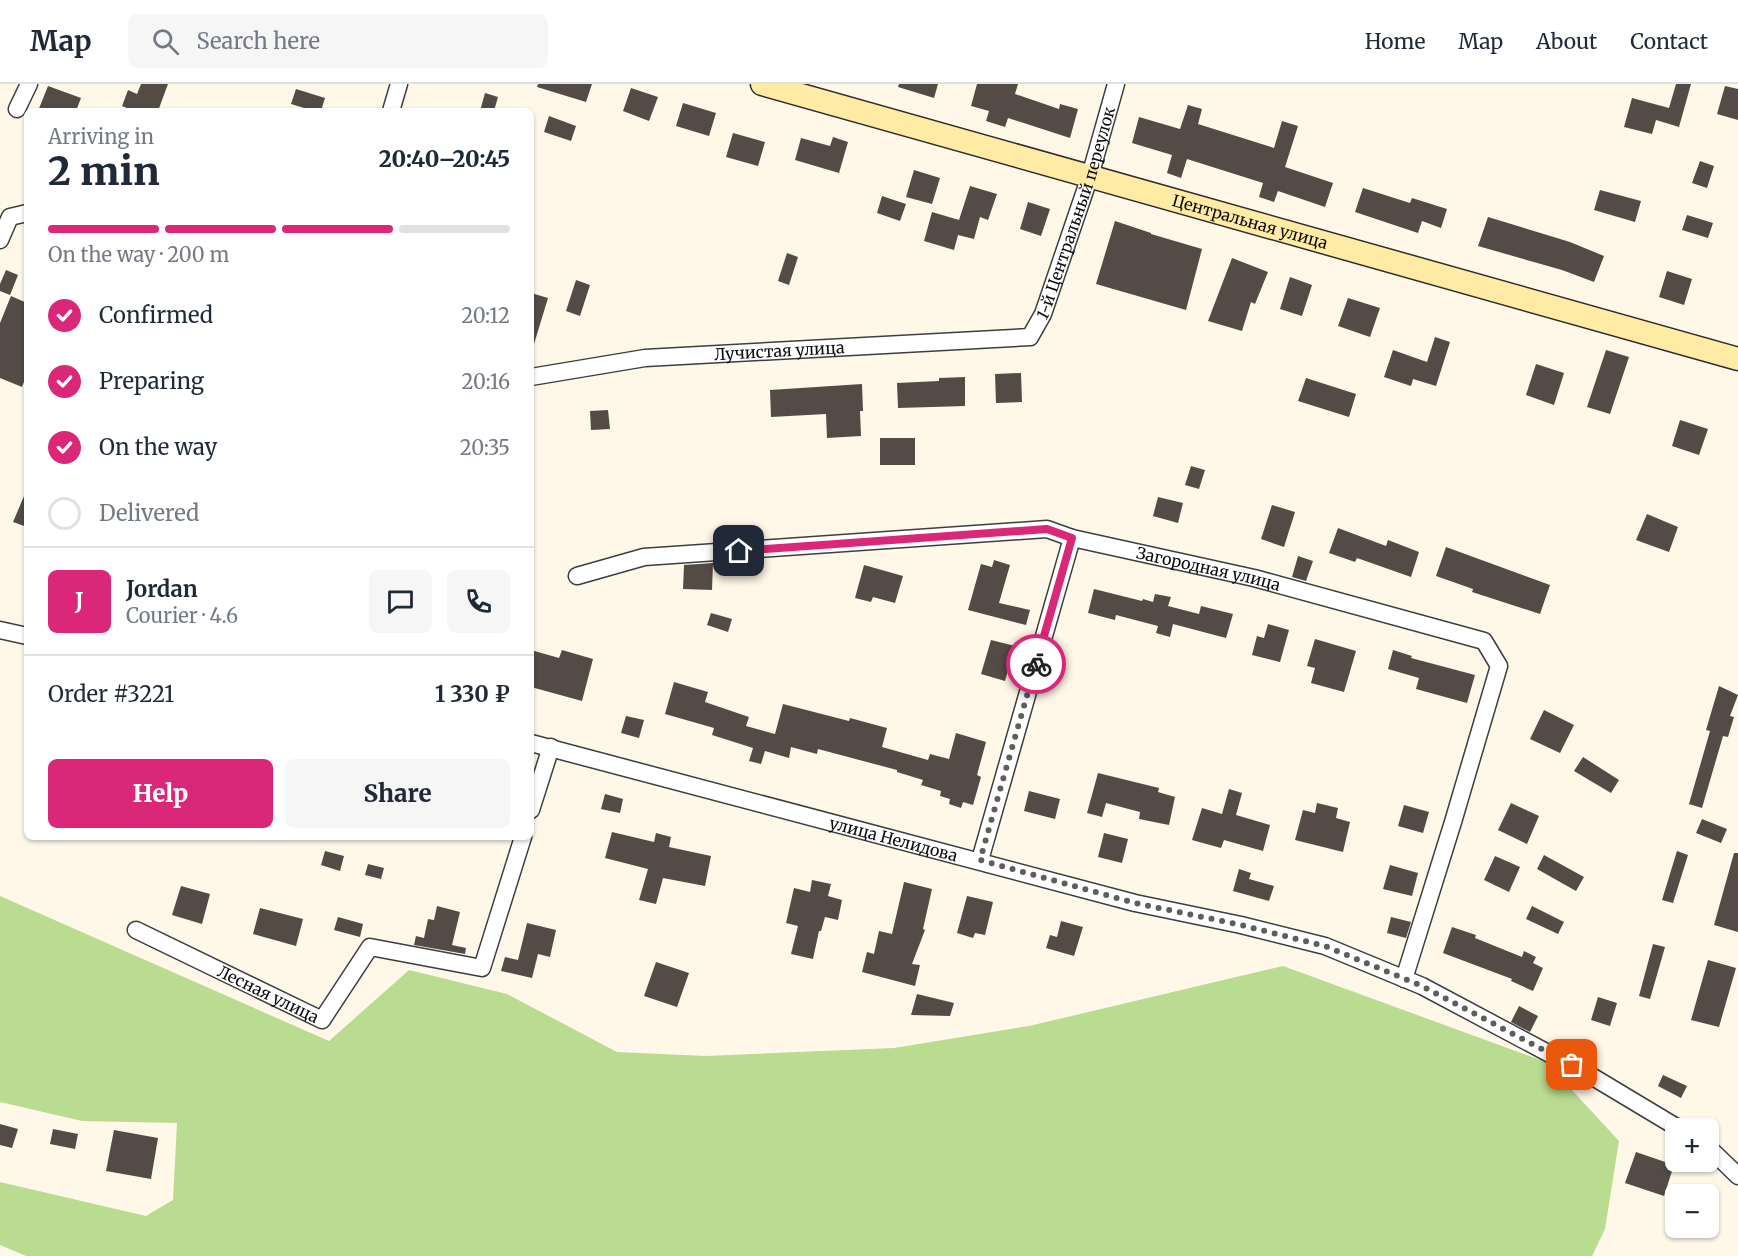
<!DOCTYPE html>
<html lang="en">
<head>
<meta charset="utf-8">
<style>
	:root { --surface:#fff; --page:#f6f6f7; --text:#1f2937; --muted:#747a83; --line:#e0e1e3; --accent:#db2777 }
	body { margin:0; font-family:Merriweather,serif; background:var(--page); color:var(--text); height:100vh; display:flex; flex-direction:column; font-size:22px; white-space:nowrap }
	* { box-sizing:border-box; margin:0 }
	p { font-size:20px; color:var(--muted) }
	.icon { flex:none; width:33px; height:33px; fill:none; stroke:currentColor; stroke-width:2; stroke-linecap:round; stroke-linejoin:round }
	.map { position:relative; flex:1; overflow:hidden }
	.sheet { position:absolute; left:24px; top:24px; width:510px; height:732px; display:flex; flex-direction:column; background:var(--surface); border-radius:9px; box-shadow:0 2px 4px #0004 }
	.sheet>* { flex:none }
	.fabs { position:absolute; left:1665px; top:1034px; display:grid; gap:12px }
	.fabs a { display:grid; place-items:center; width:54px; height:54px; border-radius:9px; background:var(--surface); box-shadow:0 2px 4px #0004; font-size:30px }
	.pin { position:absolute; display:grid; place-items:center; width:51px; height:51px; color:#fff; margin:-26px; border-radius:12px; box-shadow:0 3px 9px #0006 }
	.courier { position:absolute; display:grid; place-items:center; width:60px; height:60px; margin:-30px; border:4px solid #db2777; border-radius:50%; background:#fff; color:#222; box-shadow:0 2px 8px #0007 }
	.headline em { font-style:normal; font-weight:800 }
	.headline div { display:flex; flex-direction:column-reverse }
	.headline { display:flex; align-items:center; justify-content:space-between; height:102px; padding:0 24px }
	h1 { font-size:39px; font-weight:800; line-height:45px }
	.bar { display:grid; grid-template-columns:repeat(4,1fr); gap:9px 6px; align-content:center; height:72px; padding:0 24px }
	.bar i { height:8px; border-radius:4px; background:var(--line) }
	.bar .current { background:var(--accent) }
	.bar p { grid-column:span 4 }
	.line { display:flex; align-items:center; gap:15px; padding:0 24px; border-top:2px solid var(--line) }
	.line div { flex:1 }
	.round { display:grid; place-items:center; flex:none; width:63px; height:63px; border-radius:9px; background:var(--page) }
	ol { padding:0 24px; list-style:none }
	li { display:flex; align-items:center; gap:18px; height:66px }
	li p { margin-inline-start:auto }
	li .icon { padding:6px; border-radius:50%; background:var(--accent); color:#fff; stroke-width:4 }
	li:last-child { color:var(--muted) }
	li i { width:33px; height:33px; border:3px solid var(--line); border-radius:50% }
	.button { display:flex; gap:12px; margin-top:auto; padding:12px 24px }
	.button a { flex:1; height:69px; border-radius:9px; background:var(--accent); color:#fff; font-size:24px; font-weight:800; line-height:69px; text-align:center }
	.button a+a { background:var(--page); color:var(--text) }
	header { display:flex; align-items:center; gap:36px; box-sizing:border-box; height:84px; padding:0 30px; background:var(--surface); border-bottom:2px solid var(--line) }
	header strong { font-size:28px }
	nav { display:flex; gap:33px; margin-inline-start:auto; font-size:21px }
	.search { width:420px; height:54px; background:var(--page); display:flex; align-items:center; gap:15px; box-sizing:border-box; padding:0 21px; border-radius:9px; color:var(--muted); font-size:22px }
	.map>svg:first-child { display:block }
	.forest { fill:#badc90 }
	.building { fill:#544b47 }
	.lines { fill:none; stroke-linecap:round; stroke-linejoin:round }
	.street-casing { stroke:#3e3e3e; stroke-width:19 }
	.secondary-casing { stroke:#2d2d2d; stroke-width:25 }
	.street { stroke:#fff; stroke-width:16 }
	.secondary { stroke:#ffeba4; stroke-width:22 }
	.done { stroke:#605e59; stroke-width:6; stroke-dasharray:0 10.8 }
	.route { stroke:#db2777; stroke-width:8 }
	.labels { text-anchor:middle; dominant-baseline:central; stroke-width:6; stroke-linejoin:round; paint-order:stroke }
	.street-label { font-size:16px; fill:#0b0b0b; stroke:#fff }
</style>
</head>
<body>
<header>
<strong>Map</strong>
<div class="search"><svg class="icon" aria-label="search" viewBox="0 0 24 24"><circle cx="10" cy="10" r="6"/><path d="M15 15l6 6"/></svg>Search here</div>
<nav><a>Home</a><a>Map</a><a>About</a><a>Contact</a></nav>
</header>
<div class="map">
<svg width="1738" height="1172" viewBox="0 0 1738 1172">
	<rect width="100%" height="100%" fill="#fff8e9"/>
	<!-- forest -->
	<polygon class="forest" points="0,812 329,957 409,886 507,910 617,968 706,972 894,964 1029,942 1283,882 1546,978 1619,1057 1605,1145 1592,1172 26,1172 0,1161 0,1098 146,1132 173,1116 177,1039 82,1037 0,1018"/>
	<!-- building -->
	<g class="building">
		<polygon points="141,0 168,0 158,27 134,27 122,22 128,6 137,10"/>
		<polygon points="538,0 592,0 586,18 537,3"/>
		<polygon points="899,0 938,0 934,14 898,3"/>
		<polygon points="977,0 1018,0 1015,10 1059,25 1060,20 1078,25 1070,54 1008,34 1005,43 986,37 989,27 971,22"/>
		<polygon points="1676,0 1691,0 1679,43 1656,36 1652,50 1624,43 1632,14 1669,24"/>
		<polygon points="48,2 81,14 76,27 38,27"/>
		<polygon points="1725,2 1738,5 1738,36 1717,30"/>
		<polygon points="631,4 658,13 649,37 623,27"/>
		<polygon points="296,5 325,14 321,27 314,27 291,20"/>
		<polygon points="485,9 498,13 494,27 480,27"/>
		<polygon points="683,19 716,29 709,52 676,42"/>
		<polygon points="1188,21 1202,25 1198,40 1274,64 1282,37 1298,42 1285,83 1333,99 1325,123 1278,107 1274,118 1259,113 1263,99 1187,75 1181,94 1167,89 1172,71 1132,59 1139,33 1180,45"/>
		<polygon points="549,32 576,42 571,57 544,48"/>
		<polygon points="733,49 765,58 758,82 726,73"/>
		<polygon points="833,53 848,58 839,89 795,76 801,54 830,62"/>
		<polygon points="1700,77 1714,82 1707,104 1692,99"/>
		<polygon points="914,86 940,94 932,120 906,113"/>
		<polygon points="970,102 997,110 988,136 980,133 974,155 958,151 954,166 924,157 932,128 959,136"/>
		<polygon points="1363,104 1410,119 1412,114 1447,125 1441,144 1422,137 1418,149 1355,128"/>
		<polygon points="1600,106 1641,117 1635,138 1594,126"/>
		<polygon points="882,112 906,120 900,137 877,129"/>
		<polygon points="1028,118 1050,125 1041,152 1020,145"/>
		<polygon points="1687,131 1713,139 1708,154 1682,146"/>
		<polygon points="1488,133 1570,158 1604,172 1594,198 1562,186 1478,162"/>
		<polygon points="1115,137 1151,149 1151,150 1202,165 1186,226 1096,200"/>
		<polygon points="787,169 798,173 789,201 778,197"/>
		<polygon points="1232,174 1268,188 1255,220 1251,218 1242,247 1208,237"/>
		<polygon points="6,186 18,191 10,211 0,207 0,200"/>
		<polygon points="1667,187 1692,195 1684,221 1659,213"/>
		<polygon points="1290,193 1312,201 1302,232 1280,225"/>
		<polygon points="576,196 590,201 580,232 566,227"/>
		<polygon points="531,209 548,214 534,260 531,259"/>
		<polygon points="11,212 27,219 27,290 22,303 0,294 0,239"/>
		<polygon points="1348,214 1380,224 1370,253 1338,242"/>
		<polygon points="1435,253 1450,258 1436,302 1413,295 1411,302 1384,293 1393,266 1427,278"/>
		<polygon points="1606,266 1629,273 1610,330 1587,323"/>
		<polygon points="1536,280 1564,289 1554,321 1526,311"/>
		<polygon points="1021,289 1022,318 996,319 995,290"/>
		<polygon points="965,293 965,322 898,324 897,299 939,297 939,294"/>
		<polygon points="1306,294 1356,310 1349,333 1298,317"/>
		<polygon points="862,300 863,327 860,327 861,352 827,354 826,330 771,333 770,306"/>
		<polygon points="608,326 610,345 591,346 590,327"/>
		<polygon points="1680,336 1708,345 1699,371 1672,362"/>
		<rect x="880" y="354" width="35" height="27"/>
		<polygon points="1191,382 1205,386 1199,405 1185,401"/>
		<polygon points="27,405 27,443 13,438"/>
		<polygon points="1158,413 1183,419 1178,439 1153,432"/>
		<polygon points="1272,421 1295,428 1284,463 1261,455"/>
		<polygon points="1647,430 1678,443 1669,468 1636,456"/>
		<polygon points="1338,444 1386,462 1388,456 1419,468 1411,493 1357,474 1355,478 1329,469"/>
		<polygon points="1446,463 1550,501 1540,530 1472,508 1473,505 1436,492"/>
		<polygon points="1298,472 1313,477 1306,497 1292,493"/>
		<polygon points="994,476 1010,481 999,519 1030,526 1026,541 968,526 981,480 992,483"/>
		<polygon points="713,479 712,506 683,505 684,481"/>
		<polygon points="864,481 903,492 895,519 873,513 871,518 855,514"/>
		<polygon points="1094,505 1142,517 1143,515 1153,518 1155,510 1171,513 1168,522 1199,530 1201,522 1233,530 1226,554 1173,540 1170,553 1156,549 1158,542 1116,531 1115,536 1088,529"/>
		<polygon points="711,529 732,535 728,548 707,541"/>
		<polygon points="1268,540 1289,546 1280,578 1252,571 1257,552 1264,554"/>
		<polygon points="1315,555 1356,567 1344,608 1311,599 1315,584 1307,582"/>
		<polygon points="991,556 1015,562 1005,597 981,590"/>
		<polygon points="531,566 559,574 562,566 593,575 582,617 531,603"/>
		<polygon points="1393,566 1412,572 1411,574 1475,591 1467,619 1416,605 1419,594 1388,585"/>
		<polygon points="674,598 708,608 705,618 749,633 746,642 775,650 783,620 849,637 850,634 887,644 882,663 928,676 930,670 949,675 956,649 986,658 977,691 981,693 973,721 963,718 961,724 949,720 950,715 940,712 941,707 921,701 923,696 897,688 897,686 818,665 817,670 791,663 789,674 765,667 761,680 749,677 753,664 712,651 714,644 665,630"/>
		<polygon points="1719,602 1738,611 1730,632 1734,633 1728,653 1723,652 1702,724 1689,720 1710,647 1706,646"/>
		<polygon points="1544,626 1574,641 1560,669 1530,655"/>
		<polygon points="626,632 644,636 639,654 621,649"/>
		<polygon points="1583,673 1619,696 1611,709 1574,687"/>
		<polygon points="1098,689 1159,704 1158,708 1175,713 1169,741 1139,735 1140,728 1106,719 1102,733 1087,729"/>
		<polygon points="1229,705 1242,709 1236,731 1270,741 1263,767 1224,756 1221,764 1192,756 1202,724 1222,730"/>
		<polygon points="1029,707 1060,715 1055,735 1024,727"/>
		<polygon points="605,710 623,715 620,729 601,725"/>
		<polygon points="1317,719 1338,724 1336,734 1350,738 1343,768 1295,756 1303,726 1315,729"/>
		<polygon points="1511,719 1539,732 1527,760 1498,746"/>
		<polygon points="1404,721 1429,728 1423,749 1398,742"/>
		<polygon points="1702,735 1727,745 1721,759 1696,749"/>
		<polygon points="612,748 654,758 656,749 671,753 669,763 711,772 705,802 663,794 656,820 639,816 648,785 605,774"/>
		<polygon points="1104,749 1128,755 1122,779 1098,773"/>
		<polygon points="325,767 344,772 340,787 321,781"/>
		<polygon points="1677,767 1688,771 1673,819 1662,816"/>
		<polygon points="1734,769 1738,769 1738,848 1714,841"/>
		<polygon points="1544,771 1584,793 1576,807 1537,785"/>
		<polygon points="1495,772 1520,783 1509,808 1484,796"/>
		<polygon points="368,780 384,784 381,795 365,791"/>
		<polygon points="1390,781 1418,789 1412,812 1383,805"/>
		<polygon points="1239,785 1251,789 1249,795 1274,802 1269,817 1233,807"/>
		<polygon points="812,796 831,800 828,812 842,816 838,836 825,833 821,847 819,847 813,875 791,870 798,842 786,839 794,804 810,808"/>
		<polygon points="904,798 932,805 923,845 925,846 912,880 920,881 915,902 862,888 867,868 874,870 879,847 892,850"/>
		<polygon points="181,802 210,810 202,840 172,831"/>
		<polygon points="967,812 993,818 985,851 975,849 973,854 957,849"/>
		<polygon points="437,822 460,828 452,861 466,864 465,870 414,861 416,852 424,854 428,835 434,836"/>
		<polygon points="1532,822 1564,838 1558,850 1526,835"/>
		<polygon points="260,824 303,835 296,862 253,850"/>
		<polygon points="338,833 363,840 360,853 334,846"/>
		<polygon points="1391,833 1411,838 1406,854 1387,849"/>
		<polygon points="1061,837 1083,843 1074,872 1046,864 1050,851 1057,853"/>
		<polygon points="527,839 556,846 550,873 538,870 532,894 501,887 505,873 518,876"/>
		<polygon points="1452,843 1476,851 1475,854 1522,873 1524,867 1536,873 1533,879 1543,884 1533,907 1511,897 1512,895 1443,869"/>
		<polygon points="1653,860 1665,863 1650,915 1639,912"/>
		<polygon points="1708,876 1736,884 1719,943 1691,936"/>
		<polygon points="656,878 689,889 677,923 644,912"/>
		<polygon points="917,910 954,919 950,932 911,931"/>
		<polygon points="1598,913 1617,919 1610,942 1591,936"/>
		<polygon points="1519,922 1538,932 1530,948 1511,938"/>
		<polygon points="1663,991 1687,1002 1681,1014 1658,1002"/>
		<polygon points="0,1040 18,1045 12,1064 0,1061"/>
		<polygon points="53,1045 78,1050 75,1065 50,1060"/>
		<polygon points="114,1046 158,1054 151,1095 106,1087"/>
		<polygon points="1636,1068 1674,1081 1664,1112 1625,1099"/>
	</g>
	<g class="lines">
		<!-- street casing -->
		<g class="street-casing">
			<g id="street">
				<polyline points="17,25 29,0"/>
				<polyline points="391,27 399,0"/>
				<polyline points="0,156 10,133 27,129"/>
				<path id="s1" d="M531,293L645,274L1030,253L1043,230L1090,92L1116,0"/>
				<path id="s2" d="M577,492L644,473L1047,445L1072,454L1254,494L1484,557L1499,582L1453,738L1404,895"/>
				<polyline points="0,546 27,552"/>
				<path id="s3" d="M531,659L1135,819L1241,841L1325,862L1422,902L1593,993L1678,1044"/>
				<polyline points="531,726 551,663"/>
				<polyline points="980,776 1072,454"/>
				<path id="s4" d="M136,846L322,936L370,863L482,884L523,753"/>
				<polyline points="1708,1063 1738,1092"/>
			</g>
		</g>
		<!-- secondary casing -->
		<g class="secondary-casing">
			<g id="secondary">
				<path id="s5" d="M762,0L1738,275"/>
			</g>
		</g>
		<!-- street -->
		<use href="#street" class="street"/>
		<!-- secondary -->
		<use href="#secondary" class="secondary"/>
	</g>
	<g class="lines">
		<!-- done -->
		<polyline class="done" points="1036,580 980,776 1135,819 1241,841 1325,862 1422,902 1572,981"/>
		<!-- route -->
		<polyline class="route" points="739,467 1047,445 1072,454 1036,580"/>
	</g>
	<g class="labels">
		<!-- street labels -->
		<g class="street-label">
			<text stroke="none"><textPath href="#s1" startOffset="634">1-й Центральный переулок</textPath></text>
			<text stroke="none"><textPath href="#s5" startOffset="507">Центральная улица</textPath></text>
			<text stroke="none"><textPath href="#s1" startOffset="250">Лучистая улица</textPath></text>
			<text stroke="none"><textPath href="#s2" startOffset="640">Загородная улица</textPath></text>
			<text stroke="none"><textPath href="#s3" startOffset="375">улица Нелидова</textPath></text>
			<text stroke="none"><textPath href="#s4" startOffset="147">Лесная улица</textPath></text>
		</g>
	</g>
</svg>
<div class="fabs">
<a>+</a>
<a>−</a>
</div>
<div class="pin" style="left:1572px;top:981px;background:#ea580c"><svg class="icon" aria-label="bag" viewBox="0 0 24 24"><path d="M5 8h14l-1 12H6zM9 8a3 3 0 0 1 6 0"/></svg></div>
<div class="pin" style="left:739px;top:467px;background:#1f2937"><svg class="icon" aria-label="home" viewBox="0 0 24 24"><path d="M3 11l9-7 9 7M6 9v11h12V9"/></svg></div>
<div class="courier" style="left:1036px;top:580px"><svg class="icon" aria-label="bike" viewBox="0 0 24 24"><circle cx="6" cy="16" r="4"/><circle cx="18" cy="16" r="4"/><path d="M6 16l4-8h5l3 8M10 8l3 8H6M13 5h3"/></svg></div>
<section class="sheet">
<div class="headline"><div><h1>2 min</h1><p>Arriving in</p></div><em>20:40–20:45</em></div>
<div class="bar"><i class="current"></i><i class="current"></i><i class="current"></i><i></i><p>On the way · 200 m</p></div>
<ol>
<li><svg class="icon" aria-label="check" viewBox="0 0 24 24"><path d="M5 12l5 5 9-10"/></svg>Confirmed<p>20:12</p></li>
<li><svg class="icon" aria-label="check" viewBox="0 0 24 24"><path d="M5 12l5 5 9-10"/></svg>Preparing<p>20:16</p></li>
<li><svg class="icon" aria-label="check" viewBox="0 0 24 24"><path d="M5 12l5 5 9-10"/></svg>On the way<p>20:35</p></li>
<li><i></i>Delivered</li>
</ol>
<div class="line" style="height:108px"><b class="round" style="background:var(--accent);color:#fff">J</b><div><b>Jordan</b><p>Courier · 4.6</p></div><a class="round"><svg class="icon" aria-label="chat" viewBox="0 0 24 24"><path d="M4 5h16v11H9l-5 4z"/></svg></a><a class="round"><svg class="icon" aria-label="phone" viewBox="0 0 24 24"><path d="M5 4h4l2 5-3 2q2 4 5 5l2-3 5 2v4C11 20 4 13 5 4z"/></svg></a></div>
<div class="line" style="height:78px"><div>Order #3221</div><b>1 330 ₽</b></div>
<div class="button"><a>Help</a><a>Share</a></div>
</section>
</div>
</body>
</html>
